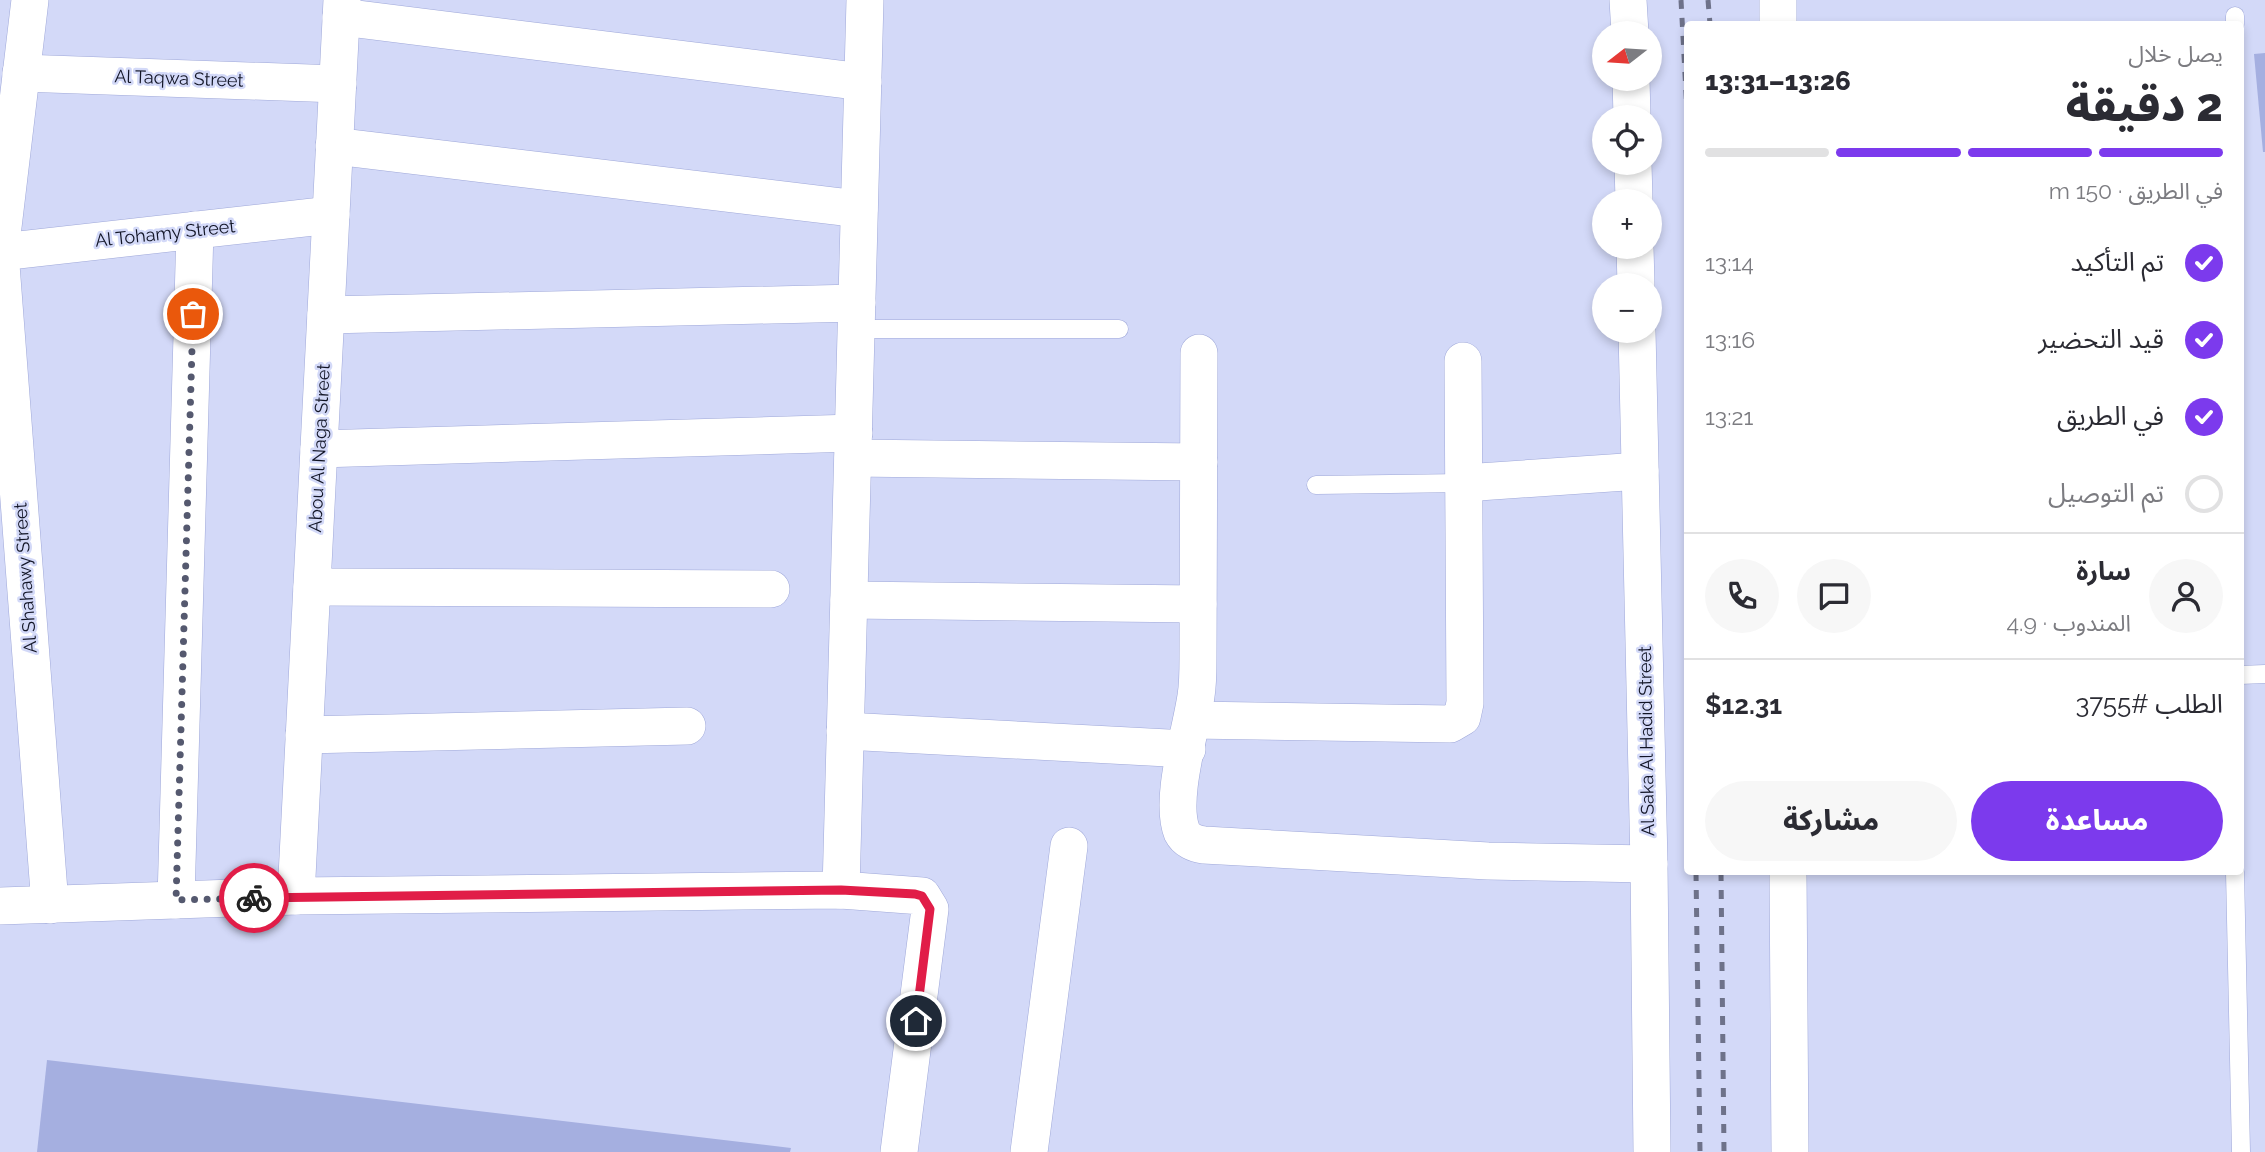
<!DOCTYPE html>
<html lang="ar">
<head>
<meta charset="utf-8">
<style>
	:root { --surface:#fff; --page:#f7f7f7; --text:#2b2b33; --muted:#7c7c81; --line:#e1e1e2; --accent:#7c3aed }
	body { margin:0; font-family:Raleway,"Noto Sans Arabic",sans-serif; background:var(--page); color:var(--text); direction:rtl; height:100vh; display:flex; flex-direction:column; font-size:26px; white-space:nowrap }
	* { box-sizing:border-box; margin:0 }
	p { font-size:23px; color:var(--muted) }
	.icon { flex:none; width:38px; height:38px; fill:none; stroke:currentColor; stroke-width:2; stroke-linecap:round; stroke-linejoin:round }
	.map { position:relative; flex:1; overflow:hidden; direction:ltr }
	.drawer { position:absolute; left:1684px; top:21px; width:560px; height:854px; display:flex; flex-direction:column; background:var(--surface); border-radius:7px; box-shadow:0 4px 10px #0003; direction:rtl }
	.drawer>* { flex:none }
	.needle { width:46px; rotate:253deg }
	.controls { position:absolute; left:1592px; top:21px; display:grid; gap:14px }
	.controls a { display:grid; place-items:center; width:70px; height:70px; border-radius:50%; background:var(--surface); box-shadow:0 4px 10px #0003; font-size:35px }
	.pin { position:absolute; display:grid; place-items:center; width:60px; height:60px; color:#fff; margin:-30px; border:4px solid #fff; border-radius:50%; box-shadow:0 2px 7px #0007 }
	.courier { position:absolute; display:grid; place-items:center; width:70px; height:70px; margin:-35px; border:5px solid #e11d48; border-radius:50%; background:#fff; color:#222; box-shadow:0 2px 9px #0007 }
	.overview em { font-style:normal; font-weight:800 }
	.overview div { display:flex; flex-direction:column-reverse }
	.overview { display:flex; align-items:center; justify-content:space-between; height:119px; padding:0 21px }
	h1 { font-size:46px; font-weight:800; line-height:52px }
	.bar { display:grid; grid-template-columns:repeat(4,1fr); gap:10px 7px; align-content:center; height:84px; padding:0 21px }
	.bar i { height:9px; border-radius:5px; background:var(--line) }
	.bar .current { background:var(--accent) }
	.bar p { grid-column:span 4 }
	.line { display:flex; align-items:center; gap:18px; padding:0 21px; border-top:2px solid var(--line) }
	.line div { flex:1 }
	.round { display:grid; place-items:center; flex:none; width:74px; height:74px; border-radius:37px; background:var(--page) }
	ol { padding:0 21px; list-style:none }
	li { display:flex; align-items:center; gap:21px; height:77px }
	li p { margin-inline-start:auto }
	li .icon { padding:7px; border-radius:50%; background:var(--accent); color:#fff; stroke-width:4 }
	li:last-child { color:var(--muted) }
	li i { width:38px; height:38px; border:4px solid var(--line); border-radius:50% }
	.primary-button { display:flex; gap:14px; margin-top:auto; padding:14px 21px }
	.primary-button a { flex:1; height:80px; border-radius:42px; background:var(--accent); color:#fff; font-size:28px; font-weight:800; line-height:80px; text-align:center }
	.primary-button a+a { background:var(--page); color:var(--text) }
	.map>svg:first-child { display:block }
	.building { fill:#a5afe0 }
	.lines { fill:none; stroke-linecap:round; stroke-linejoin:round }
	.lane-casing { stroke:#9fa8d9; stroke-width:19 }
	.street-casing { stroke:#9fa8d9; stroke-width:38 }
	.lane { stroke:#fff; stroke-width:18 }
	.street { stroke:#fff; stroke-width:37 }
	.rail { stroke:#6e728a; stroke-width:5; stroke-dasharray:9 9; stroke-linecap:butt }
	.done { stroke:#55596f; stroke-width:7; stroke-dasharray:0 12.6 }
	.route { stroke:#e11d48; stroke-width:9 }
	.labels { text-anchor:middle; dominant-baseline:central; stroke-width:5; stroke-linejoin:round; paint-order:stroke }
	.street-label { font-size:18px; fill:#111425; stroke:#d3d9f8 }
</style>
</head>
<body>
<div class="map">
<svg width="2265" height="1152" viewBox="0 0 2265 1152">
	<rect width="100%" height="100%" fill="#d3d9f8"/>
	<!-- building -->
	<g class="building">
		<polygon points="2265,53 2265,152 2263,152 2254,54"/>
		<polygon points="47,1060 791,1148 790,1152 37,1152"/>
	</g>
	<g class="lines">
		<!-- lane casing -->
		<g class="lane-casing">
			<g id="lane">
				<polyline points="2235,24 2235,16"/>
				<polyline points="856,329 1119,329"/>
				<polyline points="1316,485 1464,483"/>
				<polyline points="2240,675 2265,674"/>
				<polyline points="2235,872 2241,1152"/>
			</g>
		</g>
		<!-- street casing -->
		<g class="street-casing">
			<g id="street">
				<polyline points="30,0 0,252 50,905"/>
				<polyline points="1628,0 1630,33"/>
				<polyline points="1778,0 1778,24"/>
				<polyline points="341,17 863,82"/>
				<polyline points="21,73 338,84"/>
				<polyline points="1631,79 1632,117"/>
				<polyline points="334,146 859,209"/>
				<polyline points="1633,163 1634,201"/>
				<polyline points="1635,247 1636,285"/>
				<polyline points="0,252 331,215"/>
				<polyline points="326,315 857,303"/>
				<polyline points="1637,331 1649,864 1652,1152"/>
				<path d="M1199,353L1198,658C1198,671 1198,684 1196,696C1191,731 1169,800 1182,832C1186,840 1195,844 1204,845L1488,861L1649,864"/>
				<polyline points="319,449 854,433"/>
				<polyline points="853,458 1199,462"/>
				<polyline points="1464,483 1640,471"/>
				<polyline points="312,587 771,589"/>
				<polyline points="849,600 1198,604"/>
				<polyline points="1192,720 1450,724 1462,717 1465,703 1463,361"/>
				<polyline points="845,731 1187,749"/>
				<polyline points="304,735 687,726"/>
				<polyline points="1788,872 1790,1152"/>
				<polyline points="841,890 865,0"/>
				<polyline points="296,896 342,0"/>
				<polyline points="176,900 195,230"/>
				<polyline points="0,906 296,896 841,890 922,896 930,909 899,1152"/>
				<polyline points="1029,1152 1069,846"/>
			</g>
		</g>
		<!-- lane -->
		<use href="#lane" class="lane"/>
		<!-- street -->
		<use href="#street" class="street"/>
		<!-- rail -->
		<g class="rail">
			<polyline points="1681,0 1687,111"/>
			<polyline points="1708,0 1710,24"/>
			<polyline points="1696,872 1700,1152"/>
			<polyline points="1721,872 1724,1152"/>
		</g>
	</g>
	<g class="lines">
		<!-- done -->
		<polyline class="done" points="193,314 176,900 254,898"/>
		<!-- route -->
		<polyline class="route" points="254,898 841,890 915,894 922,896 930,909 916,1021"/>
	</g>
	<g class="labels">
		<!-- street labels -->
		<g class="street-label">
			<text transform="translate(179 78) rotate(2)">Al Taqwa Street</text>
			<text transform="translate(165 233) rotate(-6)">Al Tohamy Street</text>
			<text transform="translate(319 448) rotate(-87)">Abou Al Naga Street</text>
			<text transform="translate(25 578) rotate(-94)">Al Shahawy Street</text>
			<text transform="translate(1646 741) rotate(-91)">Al Saka Al Hadid Street</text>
		</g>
	</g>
</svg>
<div class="controls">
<a><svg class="needle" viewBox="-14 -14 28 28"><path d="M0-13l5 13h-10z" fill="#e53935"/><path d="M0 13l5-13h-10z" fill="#7c7c81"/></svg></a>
<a><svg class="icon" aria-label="locate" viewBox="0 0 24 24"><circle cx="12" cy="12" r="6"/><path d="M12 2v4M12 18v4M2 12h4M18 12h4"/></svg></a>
<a>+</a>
<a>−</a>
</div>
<div class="pin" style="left:193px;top:314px;background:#ea580c"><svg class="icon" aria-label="bag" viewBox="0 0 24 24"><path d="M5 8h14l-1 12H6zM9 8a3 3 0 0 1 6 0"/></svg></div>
<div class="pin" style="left:916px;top:1021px;background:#1f2937"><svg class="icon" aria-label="home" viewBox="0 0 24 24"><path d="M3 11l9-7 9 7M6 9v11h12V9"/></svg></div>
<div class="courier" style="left:254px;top:898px"><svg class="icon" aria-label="bike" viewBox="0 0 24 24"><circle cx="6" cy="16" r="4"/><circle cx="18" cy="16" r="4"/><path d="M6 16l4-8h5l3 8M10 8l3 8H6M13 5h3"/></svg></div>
<section class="drawer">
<div class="overview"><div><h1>2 دقيقة</h1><p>يصل خلال</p></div><em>13:26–13:31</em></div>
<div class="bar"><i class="current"></i><i class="current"></i><i class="current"></i><i></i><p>في الطريق · 150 m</p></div>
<ol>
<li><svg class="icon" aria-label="check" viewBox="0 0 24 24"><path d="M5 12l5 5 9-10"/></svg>تم التأكيد<p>13:14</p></li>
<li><svg class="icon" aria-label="check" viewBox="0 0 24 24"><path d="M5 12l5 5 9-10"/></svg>قيد التحضير<p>13:16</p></li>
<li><svg class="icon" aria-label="check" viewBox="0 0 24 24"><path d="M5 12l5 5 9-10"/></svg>في الطريق<p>13:21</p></li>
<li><i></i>تم التوصيل</li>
</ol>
<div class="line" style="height:126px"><a class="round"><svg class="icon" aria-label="person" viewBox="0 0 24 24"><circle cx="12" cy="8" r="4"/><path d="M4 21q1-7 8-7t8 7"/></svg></a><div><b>سارة</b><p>المندوب · 4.9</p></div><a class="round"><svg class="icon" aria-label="chat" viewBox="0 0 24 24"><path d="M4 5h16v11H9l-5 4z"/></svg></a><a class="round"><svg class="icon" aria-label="phone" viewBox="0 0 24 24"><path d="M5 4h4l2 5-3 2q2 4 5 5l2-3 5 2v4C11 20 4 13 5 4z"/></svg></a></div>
<div class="line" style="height:91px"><div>الطلب #3755</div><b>$12.31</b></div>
<div class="primary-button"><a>مساعدة</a><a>مشاركة</a></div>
</section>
</div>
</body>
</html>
